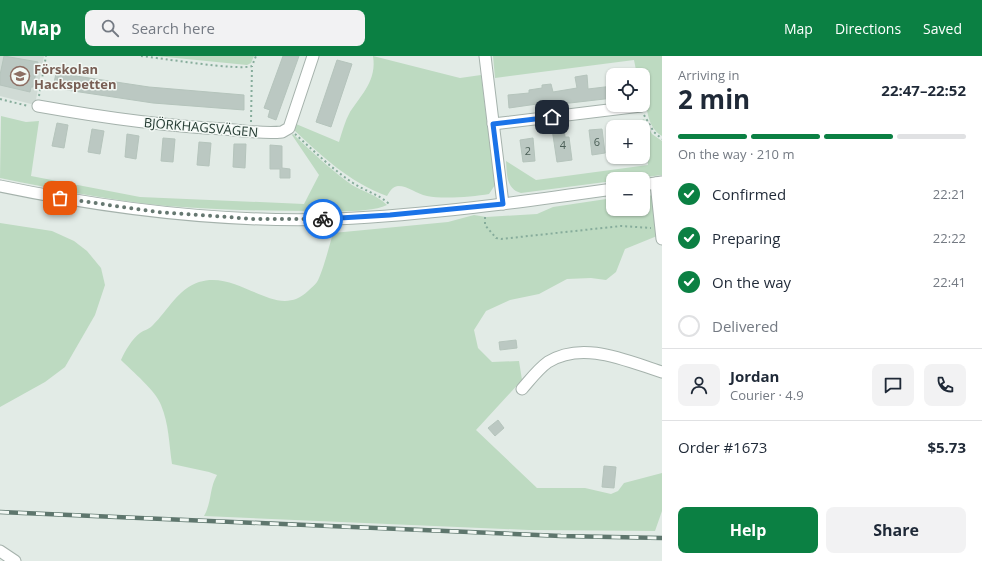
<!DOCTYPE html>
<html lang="en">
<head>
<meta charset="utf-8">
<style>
	:root { --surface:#fff; --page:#f2f2f3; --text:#1f2937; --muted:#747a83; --line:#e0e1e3; --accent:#0b8043 }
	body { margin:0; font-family:"Open Sans",sans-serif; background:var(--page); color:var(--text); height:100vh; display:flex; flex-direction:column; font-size:15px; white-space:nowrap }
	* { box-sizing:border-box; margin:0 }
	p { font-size:13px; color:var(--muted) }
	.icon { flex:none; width:22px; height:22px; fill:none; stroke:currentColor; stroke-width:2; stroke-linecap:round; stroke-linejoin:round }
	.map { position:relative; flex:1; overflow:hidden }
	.details { display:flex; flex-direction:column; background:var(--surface); width:320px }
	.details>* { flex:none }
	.controls { position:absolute; left:606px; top:12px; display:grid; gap:8px }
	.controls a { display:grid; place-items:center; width:44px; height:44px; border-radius:8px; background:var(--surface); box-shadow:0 1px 3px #0004; font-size:20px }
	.pin { position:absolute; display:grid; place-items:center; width:34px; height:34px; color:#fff; margin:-17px; border-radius:8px; box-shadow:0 2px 6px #0006 }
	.courier { position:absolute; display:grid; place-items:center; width:40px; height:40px; margin:-20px; border:3px solid #1a73e8; border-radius:50%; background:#fff; color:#222; box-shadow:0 1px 5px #0007 }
	.head em { font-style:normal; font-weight:700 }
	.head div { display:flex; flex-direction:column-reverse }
	.head { display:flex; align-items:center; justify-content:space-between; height:68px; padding:0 16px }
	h1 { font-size:26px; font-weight:700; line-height:30px }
	.bar { display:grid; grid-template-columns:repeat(4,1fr); gap:6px 4px; align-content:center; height:48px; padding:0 16px }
	.bar i { height:5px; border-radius:3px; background:var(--line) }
	.bar .selected { background:var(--accent) }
	.bar p { grid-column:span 4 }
	.line { display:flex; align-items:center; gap:10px; padding:0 16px; border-top:1px solid var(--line) }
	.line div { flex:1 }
	.round { display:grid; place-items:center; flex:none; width:42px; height:42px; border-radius:8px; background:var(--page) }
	ol { padding:0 16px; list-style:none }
	li { display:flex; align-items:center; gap:12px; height:44px }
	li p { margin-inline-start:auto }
	li .icon { padding:4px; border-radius:50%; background:var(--accent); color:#fff; stroke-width:4 }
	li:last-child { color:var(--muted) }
	li i { width:22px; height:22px; border:2px solid var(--line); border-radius:50% }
	.cta { display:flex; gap:8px; margin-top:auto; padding:8px 16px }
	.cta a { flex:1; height:46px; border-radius:8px; background:var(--accent); color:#fff; font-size:16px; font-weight:700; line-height:46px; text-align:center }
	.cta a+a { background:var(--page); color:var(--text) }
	header { display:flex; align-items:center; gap:24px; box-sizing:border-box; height:56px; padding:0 20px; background:var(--accent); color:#fff }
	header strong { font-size:19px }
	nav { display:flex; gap:22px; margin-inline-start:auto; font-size:14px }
	.search { width:280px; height:36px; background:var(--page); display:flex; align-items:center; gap:10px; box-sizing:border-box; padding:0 14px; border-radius:8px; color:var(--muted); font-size:15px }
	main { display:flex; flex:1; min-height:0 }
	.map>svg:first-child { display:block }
	.built { fill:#d0dbd5 }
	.green { fill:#bddac1 }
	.building { fill:#bbc8c2; stroke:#b5c4bc }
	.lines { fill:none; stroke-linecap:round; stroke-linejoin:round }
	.minor-casing { stroke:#a5b2ac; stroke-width:13 }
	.path { stroke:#86ac9b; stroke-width:2; stroke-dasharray:2 3; stroke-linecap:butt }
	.minor { stroke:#fff; stroke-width:11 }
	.rail-casing { stroke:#5e766d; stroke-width:4.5 }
	.rail { stroke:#f2f8f4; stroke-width:3; stroke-dasharray:9; stroke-linecap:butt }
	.done { stroke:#667871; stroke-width:4; stroke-dasharray:0 7.2 }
	.route { stroke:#1a73e8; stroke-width:5 }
	.labels { text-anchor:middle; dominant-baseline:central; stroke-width:3; stroke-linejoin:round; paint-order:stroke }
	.number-label { font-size:11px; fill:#4a5e56 }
	.education-label { font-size:13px; font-weight:bold; fill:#785e54; stroke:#f2f8f4; text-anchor:start }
	.street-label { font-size:13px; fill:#243a32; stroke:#f2f8f4 }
</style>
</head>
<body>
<header>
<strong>Map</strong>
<div class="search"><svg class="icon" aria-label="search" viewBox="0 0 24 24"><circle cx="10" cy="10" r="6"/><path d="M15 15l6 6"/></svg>Search here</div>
<nav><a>Map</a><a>Directions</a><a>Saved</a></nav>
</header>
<main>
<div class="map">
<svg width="662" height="505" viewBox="0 0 662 505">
	<rect width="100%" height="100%" fill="#e2ebe6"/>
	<!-- built -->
	<polygon class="built" points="0,0 44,0 35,49 0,40"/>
	<!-- green -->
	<g class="green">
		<polygon points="156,0 254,0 251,7 247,9"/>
		<path d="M373,0L460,22L481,19L495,129L489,138C473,141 442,143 427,140C416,138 409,130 398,130C392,131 390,135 387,140C349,126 323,101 294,74L296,68L339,86C342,76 345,65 350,56C362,38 377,24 373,0Z"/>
		<path d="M493,0H662V80C647,71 647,53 645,38H643V19H637L634,4L495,22Z"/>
		<path d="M1,60L26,66L39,65L31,120L140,141L304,148L319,119L292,79L293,78C312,96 331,114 352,129C364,136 377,139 387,149C371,157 334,155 315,155C266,155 216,154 167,150C111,145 55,133 0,122Z"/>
		<path d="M644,63L652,78L662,85V119L631,123H613V125L521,137C506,133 507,118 506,105L536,124L648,109L642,64Z"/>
		<path d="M643,137L649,138L653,142L657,180L625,193L616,216L606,224L591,222L567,223L539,238L510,244L486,255L474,274L478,292L492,306L519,305L522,324L476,374L537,432H585L611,438L618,435L624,427L662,417V455L655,475L529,474L204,460C212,446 209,433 217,419L209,416L172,408C169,388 169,368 161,349C156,335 132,315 121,304C125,295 132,283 140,277C144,274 150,273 153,269C168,254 178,233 199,226C240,213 276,266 308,235C311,232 315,229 317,226C322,218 330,188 333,177L448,166L474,159L486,161L537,158L553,151L613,142V153H643Z"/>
		<polygon points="0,167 52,175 74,185 87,195 101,212 105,229 95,259 65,311 45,326 0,351"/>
	</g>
	<!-- building -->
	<g class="building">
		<polygon points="4,0 38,6 33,31 31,31 30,36 0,29 0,19"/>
		<polygon points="283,0 299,0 276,64 268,61 270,54 264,52"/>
		<polygon points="337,4 352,8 331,71 316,66"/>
		<polygon points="56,17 149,31 244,39 244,54 153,47 53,32"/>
		<polygon points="587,19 588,33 613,30 613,42 544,50 544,47 509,52 508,39 529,37 529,34 542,32 542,29 551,28 553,36 577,32 575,21"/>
		<polygon points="57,67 68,69 64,92 52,90"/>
		<polygon points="564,71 565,81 569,81 572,104 557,106 552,73"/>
		<polygon points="92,73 104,75 100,98 88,96"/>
		<polygon points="602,73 605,97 592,99 589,74"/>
		<polygon points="127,78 139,80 136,103 125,101"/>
		<polygon points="163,82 175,83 173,106 161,105"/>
		<polygon points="533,82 535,105 523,106 520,84"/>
		<polygon points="199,86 211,87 209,110 197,109"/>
		<polygon points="234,88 246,88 245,112 233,111"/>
		<polygon points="270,89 282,90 282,112 290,113 290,122 280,122 280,113 270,113"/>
		<polygon points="516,284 517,292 500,294 499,286"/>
		<polygon points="498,364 504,372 495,380 488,372"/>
		<polygon points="604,410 616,411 614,432 602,431"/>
	</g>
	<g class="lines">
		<!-- minor casing -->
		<g class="minor-casing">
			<g id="minor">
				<polyline points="485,0 503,148"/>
				<path d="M38,50C100,61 162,70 225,73C244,75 264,78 282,76L289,72L313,0"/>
				<polyline points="493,68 641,50"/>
				<polyline points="656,127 662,183"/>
				<polyline points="643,129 662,126"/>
				<path d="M0,130C110,153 223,167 336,163C428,159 521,146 613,133"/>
				<path d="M522,333C530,324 538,313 548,306C583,284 627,305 662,316"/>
				<polyline points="0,495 15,505"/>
			</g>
		</g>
		<!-- path -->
		<g class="path">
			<path d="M141,0C161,2 238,15 252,10L256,0"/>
			<polyline points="39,40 46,0"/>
			<polyline points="0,43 28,50"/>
			<polyline points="644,59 654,76 662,83"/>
			<polyline points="251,66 252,10"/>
			<path d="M295,78C314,95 332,113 353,127C365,135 378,138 388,147L389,150"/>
			<polyline points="485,161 485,169 496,182 501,183 621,170 651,172"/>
		</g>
		<!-- minor -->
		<use href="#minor" class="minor"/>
		<!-- rail casing -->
		<g class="rail-casing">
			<polyline id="rail" points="0,456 561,480 662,482"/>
		</g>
		<!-- rail -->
		<use href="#rail" class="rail"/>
	</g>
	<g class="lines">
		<!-- done -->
		<polyline class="done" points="60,142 158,156 254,163 323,163"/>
		<!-- route -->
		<polyline class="route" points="323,163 390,159 503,148 493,68 552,61"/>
	</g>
	<!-- icons -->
	<defs>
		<g id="school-ring" transform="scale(1)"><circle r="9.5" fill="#f2f8f4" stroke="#8d6e63" stroke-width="1.5"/><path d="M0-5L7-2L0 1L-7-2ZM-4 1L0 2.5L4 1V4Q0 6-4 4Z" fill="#8d6e63"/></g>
	</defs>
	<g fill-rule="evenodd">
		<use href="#school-ring" x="20" y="20"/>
	</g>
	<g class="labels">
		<!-- number labels -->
		<g class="number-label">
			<text x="597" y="85">6</text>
			<text x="563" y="88">4</text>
			<text x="528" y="94">2</text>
		</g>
		<!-- education labels -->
		<g class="education-label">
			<text x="34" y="13">Förskolan<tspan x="34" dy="15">Hackspetten</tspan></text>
		</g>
		<!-- street labels -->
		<g class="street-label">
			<text transform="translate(201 71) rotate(5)">BJÖRKHAGSVÄGEN</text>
		</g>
	</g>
</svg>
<div class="controls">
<a><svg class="icon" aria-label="locate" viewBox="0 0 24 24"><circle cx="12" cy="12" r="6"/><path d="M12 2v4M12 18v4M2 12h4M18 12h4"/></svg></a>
<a>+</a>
<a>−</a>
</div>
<div class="pin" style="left:60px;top:142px;background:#ea580c"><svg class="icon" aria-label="bag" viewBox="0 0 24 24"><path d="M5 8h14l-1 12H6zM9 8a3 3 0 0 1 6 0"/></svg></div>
<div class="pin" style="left:552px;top:61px;background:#1f2937"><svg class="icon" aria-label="home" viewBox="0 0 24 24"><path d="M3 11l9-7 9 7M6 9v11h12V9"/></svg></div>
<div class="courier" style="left:323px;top:163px"><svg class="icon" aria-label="bike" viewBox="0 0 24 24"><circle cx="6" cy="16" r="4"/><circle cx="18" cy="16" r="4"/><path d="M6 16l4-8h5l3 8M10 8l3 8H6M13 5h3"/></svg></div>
</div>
<section class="details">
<div class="head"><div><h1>2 min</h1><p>Arriving in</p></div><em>22:47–22:52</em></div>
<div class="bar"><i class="selected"></i><i class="selected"></i><i class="selected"></i><i></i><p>On the way · 210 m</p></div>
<ol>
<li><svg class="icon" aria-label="check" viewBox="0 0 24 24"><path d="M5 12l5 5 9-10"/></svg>Confirmed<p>22:21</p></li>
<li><svg class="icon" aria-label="check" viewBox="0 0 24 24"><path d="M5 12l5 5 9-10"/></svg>Preparing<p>22:22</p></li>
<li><svg class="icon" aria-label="check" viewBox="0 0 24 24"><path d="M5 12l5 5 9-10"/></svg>On the way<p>22:41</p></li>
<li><i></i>Delivered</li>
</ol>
<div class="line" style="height:72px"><a class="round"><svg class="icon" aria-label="person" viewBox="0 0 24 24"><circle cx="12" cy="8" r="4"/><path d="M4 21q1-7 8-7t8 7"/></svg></a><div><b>Jordan</b><p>Courier · 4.9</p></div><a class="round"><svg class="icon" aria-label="chat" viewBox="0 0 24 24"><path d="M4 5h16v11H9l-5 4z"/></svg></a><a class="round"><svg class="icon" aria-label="phone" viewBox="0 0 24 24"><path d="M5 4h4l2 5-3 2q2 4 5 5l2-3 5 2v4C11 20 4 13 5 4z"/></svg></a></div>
<div class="line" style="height:52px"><div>Order #1673</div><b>$5.73</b></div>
<div class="cta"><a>Help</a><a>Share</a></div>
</section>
</main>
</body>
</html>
